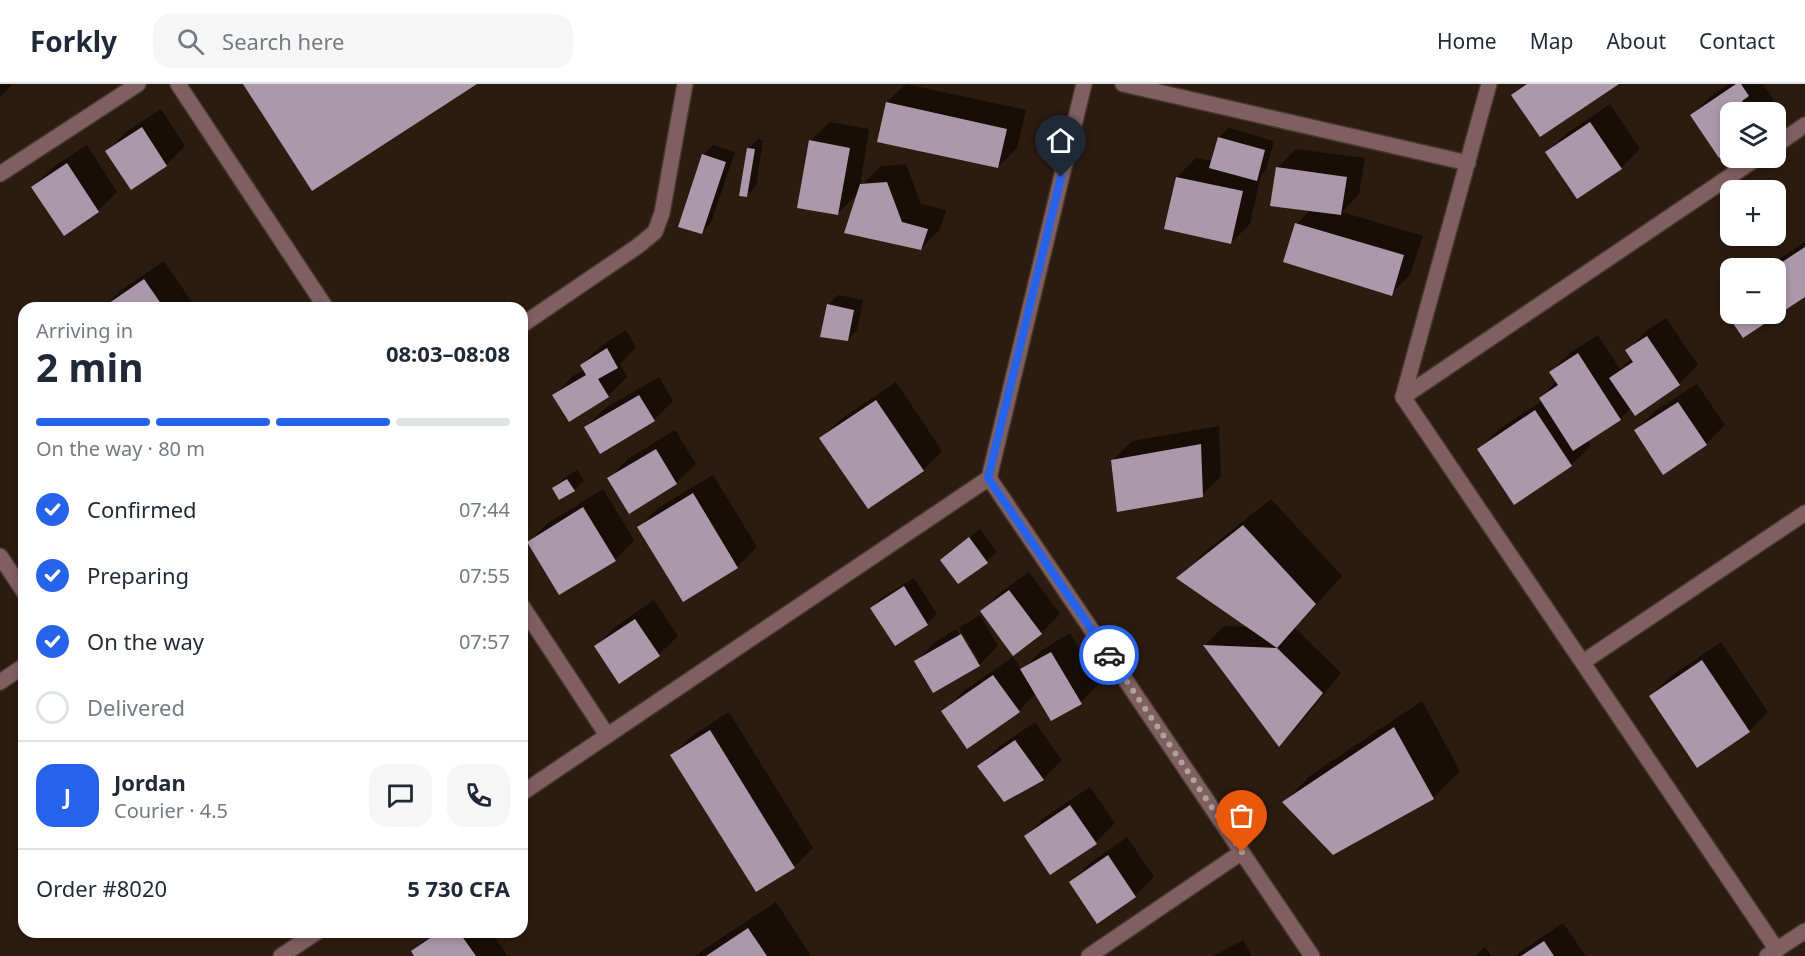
<!DOCTYPE html>
<html lang="en">
<head>
<meta charset="utf-8">
<style>
	:root { --surface:#fff; --page:#f6f6f7; --text:#1f2937; --muted:#747a83; --line:#e0e1e3; --accent:#2563eb }
	body { margin:0; font-family:"Noto Sans",sans-serif; background:var(--page); color:var(--text); height:100vh; display:flex; flex-direction:column; font-size:22px; white-space:nowrap }
	* { box-sizing:border-box; margin:0 }
	p { font-size:20px; color:var(--muted) }
	.icon { flex:none; width:33px; height:33px; fill:none; stroke:currentColor; stroke-width:2; stroke-linecap:round; stroke-linejoin:round }
	.map { position:relative; flex:1; overflow:hidden }
	.panel { position:absolute; left:18px; top:218px; width:510px; height:636px; display:flex; flex-direction:column; background:var(--surface); border-radius:18px; box-shadow:0 3px 9px #0003 }
	.panel>* { flex:none }
	.buttons { position:absolute; left:1720px; top:18px; display:grid; gap:12px }
	.buttons a { display:grid; place-items:center; width:66px; height:66px; border-radius:12px; background:var(--surface); box-shadow:0 3px 9px #0003; font-size:30px }
	.pin { position:absolute; display:grid; place-items:center; width:51px; height:51px; color:#fff; margin:-62px -26px; border-radius:50% 50% 50% 0; rotate:-45deg; box-shadow:0 0 6px #0007 }
	.pin .icon { rotate:45deg }
	.courier { position:absolute; display:grid; place-items:center; width:60px; height:60px; margin:-30px; border:4px solid #2563eb; border-radius:50%; background:#fff; color:#222; box-shadow:0 2px 8px #0007 }
	.overview em { font-style:normal; font-weight:700 }
	.overview div { display:flex; flex-direction:column-reverse }
	.overview { display:flex; align-items:center; justify-content:space-between; height:102px; padding:0 18px }
	h1 { font-size:39px; font-weight:700; line-height:45px }
	.bar { display:grid; grid-template-columns:repeat(4,1fr); gap:9px 6px; align-content:center; height:72px; padding:0 18px }
	.bar i { height:8px; border-radius:4px; background:var(--line) }
	.bar .active { background:var(--accent) }
	.bar p { grid-column:span 4 }
	.line { display:flex; align-items:center; gap:15px; padding:0 18px; border-top:2px solid var(--line) }
	.line div { flex:1 }
	.round { display:grid; place-items:center; flex:none; width:63px; height:63px; border-radius:18px; background:var(--page) }
	ol { padding:0 18px; list-style:none }
	li { display:flex; align-items:center; gap:18px; height:66px }
	li p { margin-inline-start:auto }
	li .icon { padding:6px; border-radius:50%; background:var(--accent); color:#fff; stroke-width:4 }
	li:last-child { color:var(--muted) }
	li i { width:33px; height:33px; border:3px solid var(--line); border-radius:50% }
	header { display:flex; align-items:center; gap:36px; box-sizing:border-box; height:84px; padding:0 30px; background:var(--surface); border-bottom:2px solid var(--line) }
	header strong { font-size:28px }
	nav { display:flex; gap:33px; margin-inline-start:auto; font-size:21px }
	.search { width:420px; height:54px; background:var(--page); display:flex; align-items:center; gap:15px; box-sizing:border-box; padding:0 21px; border-radius:18px; color:var(--muted); font-size:22px }
	.map>svg:first-child { display:block }
	.shadow { fill:#0007 }
	.building { fill:#ab99ab }
	.lines { fill:none; stroke-linecap:round; stroke-linejoin:round }
	.minor-casing { stroke:#48382d; stroke-width:18 }
	.minor { stroke:#805f63; stroke-width:15 }
	.done { stroke:#b0a299; stroke-width:6; stroke-dasharray:0 10.8 }
	.route { stroke:#2563eb; stroke-width:8 }
</style>
</head>
<body>
<header>
<strong>Forkly</strong>
<div class="search"><svg class="icon" aria-label="search" viewBox="0 0 24 24"><circle cx="10" cy="10" r="6"/><path d="M15 15l6 6"/></svg>Search here</div>
<nav><a>Home</a><a>Map</a><a>About</a><a>Contact</a></nav>
</header>
<div class="map">
<svg width="1805" height="872" viewBox="0 0 1805 872">
	<rect width="100%" height="100%" fill="#2c1b0f"/>
	<!-- shadow -->
	<g class="shadow">
		<polygon points="0,0 13,0 0,13"/>
		<polygon points="906,0 1026,26 1017,64 998,83 887,18"/>
		<polygon points="1729,0 1763,0 1780,25 1776,29 1731,28 1731,64 1692,31 1711,12"/>
		<polygon points="1610,20 1640,65 1621,84 1547,68 1567,49"/>
		<polygon points="161,25 185,62 166,81 107,67 126,48"/>
		<polygon points="830,38 869,45 859,109 838,129 810,57"/>
		<polygon points="1229,44 1274,57 1266,86 1261,91 1250,140 1231,159 1177,93 1196,74 1212,77 1219,53"/>
		<polygon points="758,55 763,56 756,102 746,112 748,65"/>
		<polygon points="87,61 117,108 98,127 64,149 33,103 52,84"/>
		<polygon points="713,61 735,68 711,139 701,148 703,71"/>
		<polygon points="1296,65 1365,74 1359,110 1342,128 1423,152 1410,191 1391,210 1297,140 1310,126 1277,84"/>
		<polygon points="906,80 921,120 946,126 940,145 921,165 862,101 881,82"/>
		<polygon points="1805,158 1805,212 1744,252 1722,220 1731,211 1731,230 1776,230 1776,184 1765,184"/>
		<polygon points="164,177 196,224 104,224 120,207"/>
		<polygon points="838,211 863,216 857,246 847,256 828,221"/>
		<polygon points="1666,234 1698,281 1679,300 1631,324 1620,335 1587,356 1591,362 1571,381 1514,419 1479,365 1498,346 1542,317 1540,314 1557,297 1551,288 1570,269 1598,251 1620,285 1632,274 1627,267 1646,247"/>
		<polygon points="626,246 636,263 620,280 627,293 608,312 554,312 573,292 584,286 581,281 601,262"/>
		<polygon points="659,293 673,317 654,336 586,343 605,324"/>
		<polygon points="896,298 942,367 923,386 821,354 841,335"/>
		<polygon points="1697,300 1725,341 1706,360 1636,347 1655,327"/>
		<polygon points="1219,342 1221,392 1202,411 1113,376 1132,357"/>
		<polygon points="675,346 696,380 676,399 609,394 628,375"/>
		<polygon points="577,386 584,397 574,406 553,404 563,395"/>
		<polygon points="713,391 757,463 737,483 683,516 639,443 658,424"/>
		<polygon points="603,405 634,456 615,476 529,458 548,439"/>
		<polygon points="1271,415 1342,492 1295,544 1341,589 1298,642 1279,661 1205,561 1224,542 1250,543 1179,494 1206,467"/>
		<polygon points="980,445 997,468 987,477 959,498 942,476"/>
		<polygon points="1029,488 1060,530 1041,549 982,528 1001,508"/>
		<polygon points="914,494 937,530 927,540 872,524 881,514"/>
		<polygon points="654,516 678,552 659,571 596,562 615,543"/>
		<polygon points="980,531 998,562 979,581 916,577 935,558 956,545 975,577 979,577 959,544"/>
		<polygon points="1070,549 1100,599 1081,618 1036,609 1019,627 943,628 962,608 1013,573 1022,586 1042,566"/>
		<polygon points="1721,558 1768,628 1749,647 1651,612 1670,593"/>
		<polygon points="1422,617 1460,687 1433,714 1284,718 1311,691"/>
		<polygon points="729,628 813,764 794,783 672,671 692,652"/>
		<polygon points="1035,638 1062,676 1043,695 979,682 999,663"/>
		<polygon points="1090,703 1115,739 1096,758 1026,752 1045,733"/>
		<polygon points="1127,753 1154,793 1135,812 1071,798 1090,779"/>
		<polygon points="776,818 811,872 696,872 700,868"/>
		<polygon points="1563,839 1586,872 1516,872 1520,868"/>
		<polygon points="433,848 491,848 508,872 416,872 413,867"/>
		<polygon points="1243,856 1252,872 1213,872"/>
		<polygon points="1485,863 1492,872 1475,872"/>
	</g>
	<!-- building -->
	<g class="building">
		<polygon points="243,0 477,0 312,107"/>
		<polygon points="1527,0 1619,0 1540,53 1511,11"/>
		<polygon points="1736,0 1741,0 1749,12 1742,17 1750,28 1731,28 1731,66 1719,74 1690,31"/>
		<polygon points="886,18 1007,45 998,84 877,58"/>
		<polygon points="1590,38 1622,85 1577,115 1545,68"/>
		<polygon points="142,43 167,82 131,106 105,67"/>
		<polygon points="1218,53 1265,66 1257,97 1209,84"/>
		<polygon points="809,56 850,64 838,131 797,124"/>
		<polygon points="747,64 755,65 747,113 739,112"/>
		<polygon points="702,70 726,78 702,150 678,143"/>
		<polygon points="67,79 99,128 64,152 31,103"/>
		<polygon points="1276,83 1347,93 1341,131 1270,122"/>
		<polygon points="1176,93 1243,107 1231,160 1164,145"/>
		<polygon points="887,98 902,138 928,145 921,166 844,149 860,100"/>
		<polygon points="1295,139 1404,171 1392,212 1283,178"/>
		<polygon points="1805,163 1805,213 1743,254 1720,220 1731,212 1731,230 1776,230 1776,184 1773,184"/>
		<polygon points="144,195 164,224 102,224"/>
		<polygon points="827,220 854,226 848,257 820,253"/>
		<polygon points="1647,252 1680,301 1635,332 1609,294 1633,278 1625,266"/>
		<polygon points="607,264 618,284 598,295 609,313 569,338 552,311 586,291 580,281"/>
		<polygon points="1578,269 1621,336 1573,367 1539,314 1558,301 1549,288"/>
		<polygon points="639,311 655,337 600,370 584,343"/>
		<polygon points="876,316 924,387 868,425 819,354"/>
		<polygon points="1678,318 1707,361 1663,391 1634,346"/>
		<polygon points="1535,326 1572,382 1514,421 1477,365"/>
		<polygon points="1201,360 1203,413 1117,428 1111,376"/>
		<polygon points="656,365 677,400 629,430 607,394"/>
		<polygon points="567,395 575,407 559,416 552,404"/>
		<polygon points="693,409 738,484 683,518 637,443"/>
		<polygon points="583,423 616,477 559,511 527,458"/>
		<polygon points="1243,441 1316,520 1277,564 1176,494"/>
		<polygon points="969,453 988,479 958,500 940,476"/>
		<polygon points="904,502 928,541 895,562 870,524"/>
		<polygon points="1009,506 1042,550 1013,572 980,527"/>
		<polygon points="635,535 660,572 619,600 594,562"/>
		<polygon points="961,550 980,582 933,609 914,577"/>
		<polygon points="1203,561 1277,564 1323,609 1279,663"/>
		<polygon points="1051,568 1082,620 1051,637 1020,585"/>
		<polygon points="1702,576 1750,648 1697,684 1649,612"/>
		<polygon points="993,591 1020,628 967,665 941,627"/>
		<polygon points="1394,643 1434,715 1333,771 1282,718"/>
		<polygon points="710,646 795,784 756,808 670,671"/>
		<polygon points="1015,656 1044,696 1004,718 977,682"/>
		<polygon points="1070,721 1097,760 1050,791 1024,752"/>
		<polygon points="1108,771 1136,813 1097,840 1069,798"/>
		<polygon points="748,844 767,872 706,872"/>
		<polygon points="439,848 459,848 476,872 414,872 411,867"/>
		<polygon points="1544,857 1554,872 1521,872"/>
	</g>
	<g class="lines">
		<!-- minor casing -->
		<g class="minor-casing">
			<g id="minor">
				<polyline points="178,0 326,224"/>
				<polyline points="1123,0 1468,79"/>
				<polyline points="1489,0 1403,313 1777,866"/>
				<polyline points="1776,61 1805,41"/>
				<polyline points="0,90 138,0"/>
				<polyline points="522,241 638,162 655,148 662,129 685,0"/>
				<polyline points="1403,313 1757,74"/>
				<polyline points="989,394 1312,872"/>
				<polyline points="0,472 24,508"/>
				<polyline points="522,522 607,651"/>
				<polyline points="1583,578 1805,429"/>
				<polyline points="0,598 24,582"/>
				<polyline points="522,709 989,394 1084,0"/>
				<polyline points="281,872 317,848"/>
				<polyline points="1089,872 1242,768"/>
				<polyline points="1767,872 1805,847"/>
			</g>
		</g>
		<!-- minor -->
		<use href="#minor" class="minor"/>
	</g>
	<g class="lines">
		<!-- done -->
		<polyline class="done" points="1109,571 1242,768"/>
		<!-- route -->
		<polyline class="route" points="1061,93 988,394 1109,571"/>
	</g>
</svg>
<div class="buttons">
<a><svg class="icon" aria-label="layers" viewBox="0 0 24 24"><path d="M12 4l9 5-9 5-9-5zM3 14l9 5 9-5"/></svg></a>
<a>+</a>
<a>−</a>
</div>
<div class="pin" style="left:1242px;top:768px;background:#ea580c"><svg class="icon" aria-label="bag" viewBox="0 0 24 24"><path d="M5 8h14l-1 12H6zM9 8a3 3 0 0 1 6 0"/></svg></div>
<div class="pin" style="left:1061px;top:93px;background:#1f2937"><svg class="icon" aria-label="home" viewBox="0 0 24 24"><path d="M3 11l9-7 9 7M6 9v11h12V9"/></svg></div>
<div class="courier" style="left:1109px;top:571px"><svg class="icon" aria-label="car" viewBox="0 0 24 24"><path d="M5 17H2v-5l4-1 3-4h7l3 4 3 1v5h-3M9 17h6M6 11h13"/><circle cx="7" cy="17" r="2"/><circle cx="17" cy="17" r="2"/></svg></div>
<section class="panel">
<div class="overview"><div><h1>2 min</h1><p>Arriving in</p></div><em>08:03–08:08</em></div>
<div class="bar"><i class="active"></i><i class="active"></i><i class="active"></i><i></i><p>On the way · 80 m</p></div>
<ol>
<li><svg class="icon" aria-label="check" viewBox="0 0 24 24"><path d="M5 12l5 5 9-10"/></svg>Confirmed<p>07:44</p></li>
<li><svg class="icon" aria-label="check" viewBox="0 0 24 24"><path d="M5 12l5 5 9-10"/></svg>Preparing<p>07:55</p></li>
<li><svg class="icon" aria-label="check" viewBox="0 0 24 24"><path d="M5 12l5 5 9-10"/></svg>On the way<p>07:57</p></li>
<li><i></i>Delivered</li>
</ol>
<div class="line" style="height:108px"><b class="round" style="background:var(--accent);color:#fff">J</b><div><b>Jordan</b><p>Courier · 4.5</p></div><a class="round"><svg class="icon" aria-label="chat" viewBox="0 0 24 24"><path d="M4 5h16v11H9l-5 4z"/></svg></a><a class="round"><svg class="icon" aria-label="phone" viewBox="0 0 24 24"><path d="M5 4h4l2 5-3 2q2 4 5 5l2-3 5 2v4C11 20 4 13 5 4z"/></svg></a></div>
<div class="line" style="height:78px"><div>Order #8020</div><b>5 730 CFA</b></div>
</section>
</div>
</body>
</html>
